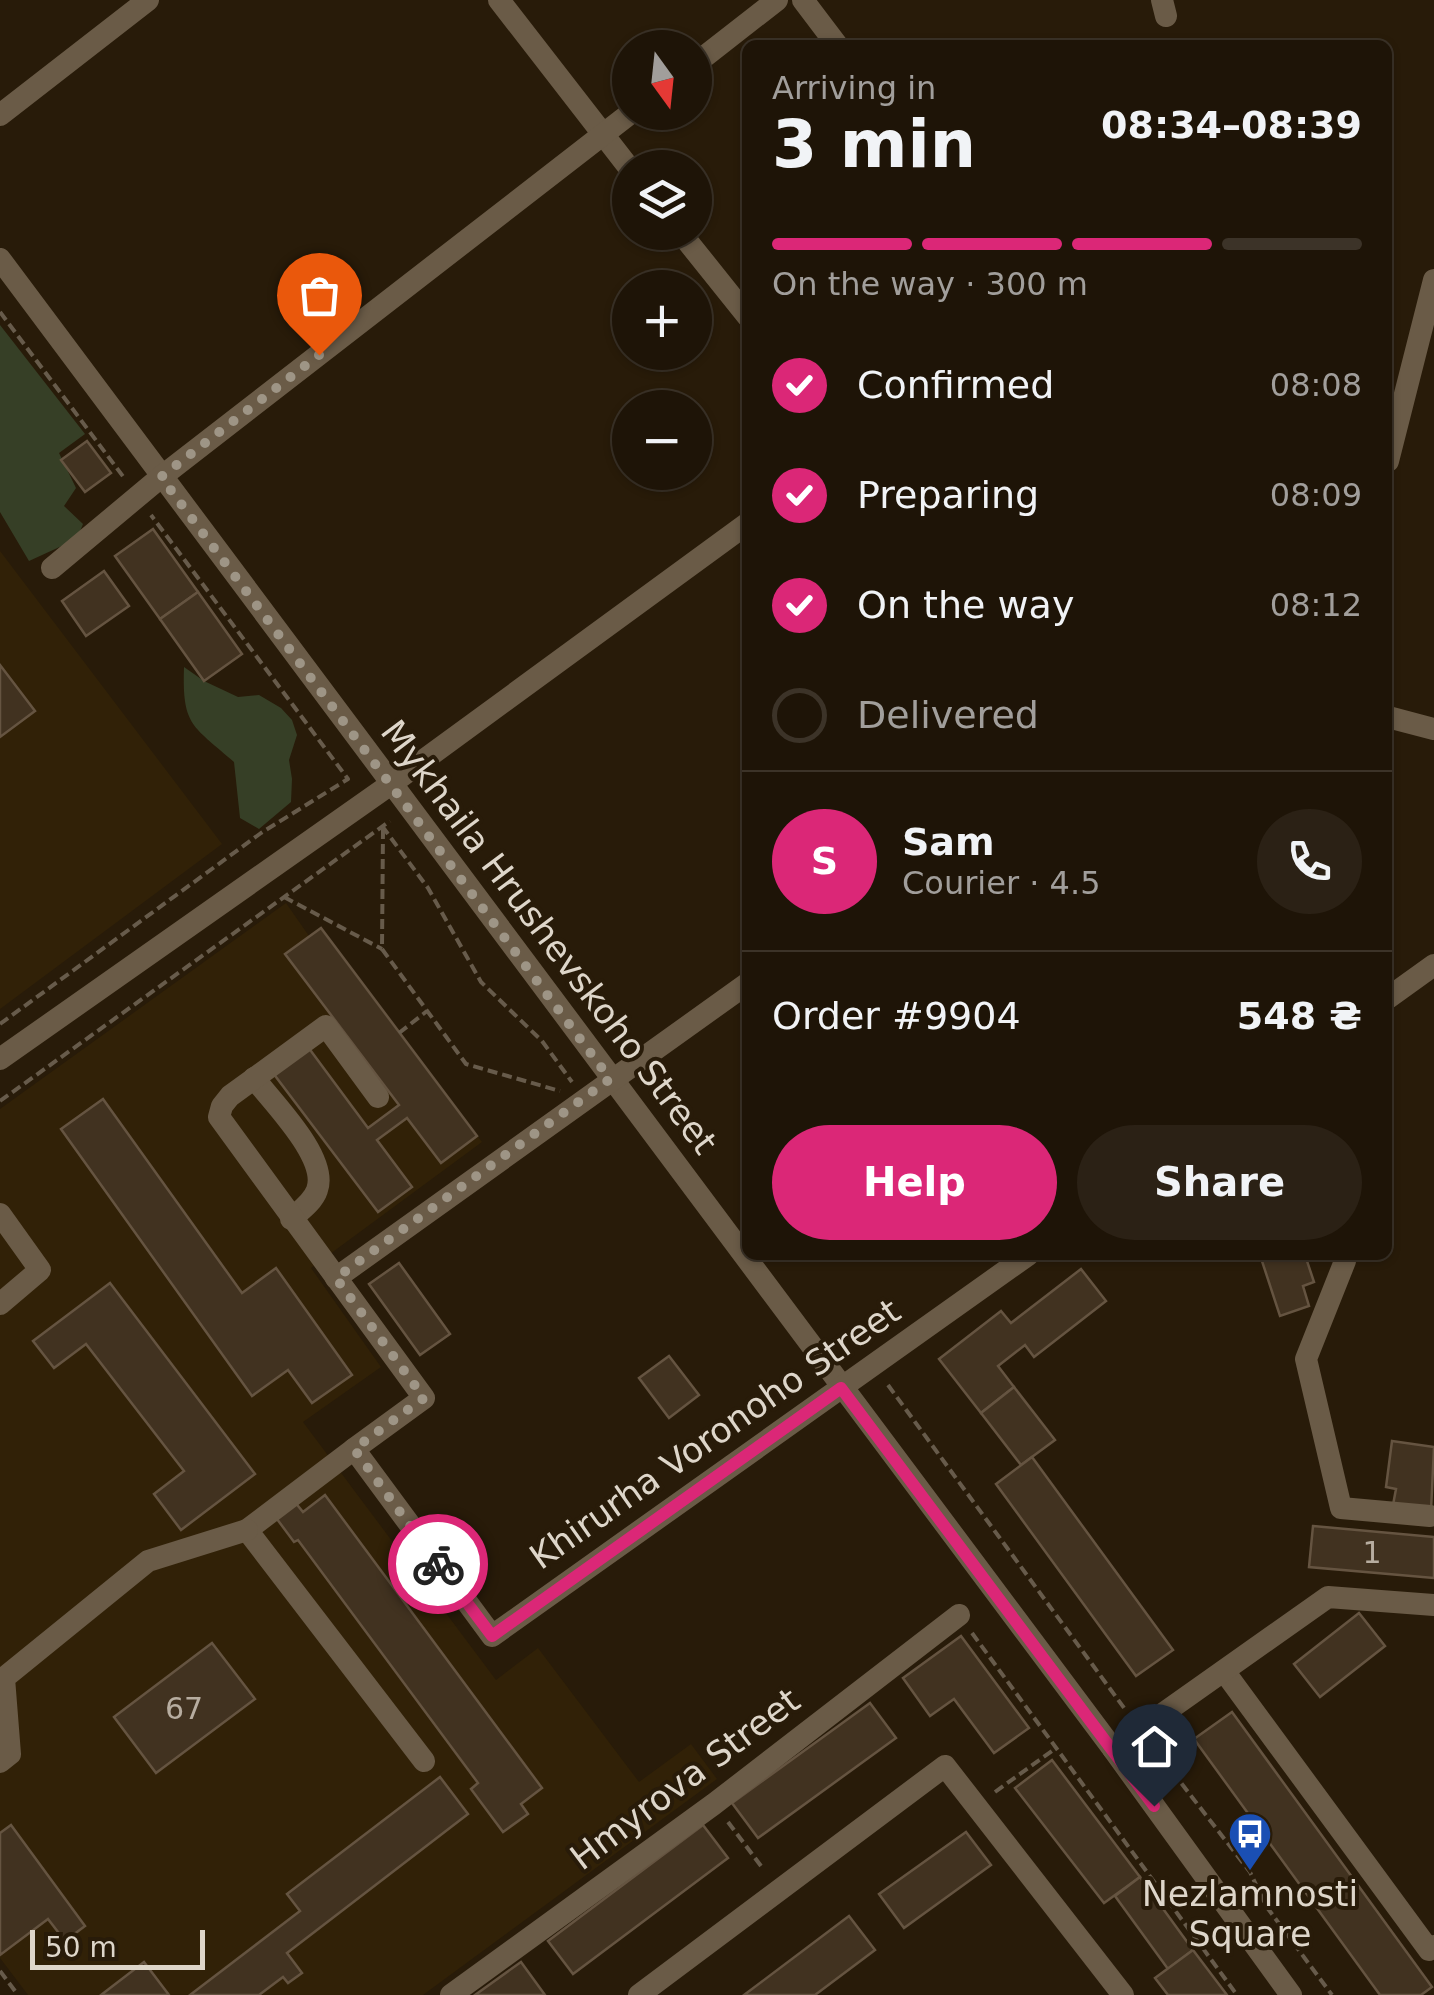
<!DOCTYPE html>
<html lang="en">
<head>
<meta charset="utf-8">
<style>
	:root { --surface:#1e1407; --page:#2b2115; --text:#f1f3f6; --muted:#a19e9b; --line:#3c3328; --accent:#db2777 }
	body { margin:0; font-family:"DejaVu Sans",sans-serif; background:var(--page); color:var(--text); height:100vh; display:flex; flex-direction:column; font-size:38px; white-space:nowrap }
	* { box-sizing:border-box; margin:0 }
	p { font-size:32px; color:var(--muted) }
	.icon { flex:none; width:55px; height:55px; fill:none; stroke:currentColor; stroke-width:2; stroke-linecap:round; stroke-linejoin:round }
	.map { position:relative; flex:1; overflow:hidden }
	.drawer { position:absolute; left:742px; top:40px; width:650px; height:1220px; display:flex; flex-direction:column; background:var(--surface); border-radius:15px; box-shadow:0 2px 8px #0004,0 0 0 2px var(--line) }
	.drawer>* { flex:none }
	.needle { width:65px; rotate:165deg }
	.buttons { position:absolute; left:612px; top:30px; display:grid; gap:20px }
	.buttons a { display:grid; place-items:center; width:100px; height:100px; border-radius:50%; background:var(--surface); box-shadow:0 2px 8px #0004,0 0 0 2px var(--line); font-size:50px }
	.scale { position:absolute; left:30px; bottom:25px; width:175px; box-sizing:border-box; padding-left:10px; border:5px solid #ded6ca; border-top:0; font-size:28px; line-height:35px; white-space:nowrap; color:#ded6ca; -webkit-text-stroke:8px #281b09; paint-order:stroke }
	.pin { position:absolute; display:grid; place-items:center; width:85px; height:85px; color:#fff; margin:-102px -42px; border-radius:50% 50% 50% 0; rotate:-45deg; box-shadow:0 0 10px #0007 }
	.pin .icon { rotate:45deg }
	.courier { position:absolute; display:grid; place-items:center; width:100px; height:100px; margin:-50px; border:8px solid #db2777; border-radius:50%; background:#fff; color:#222; box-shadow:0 2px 12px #0007 }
	.overview em { font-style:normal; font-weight:700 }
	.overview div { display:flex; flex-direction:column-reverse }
	.overview { display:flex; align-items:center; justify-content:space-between; height:170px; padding:0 30px }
	h1 { font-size:65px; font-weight:700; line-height:75px }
	.bar { display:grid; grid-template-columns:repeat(4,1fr); gap:15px 10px; align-content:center; height:120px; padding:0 30px }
	.bar i { height:12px; border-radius:8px; background:var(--line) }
	.bar .current { background:var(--accent) }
	.bar p { grid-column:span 4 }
	.line { display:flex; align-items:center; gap:25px; padding:0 30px; border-top:2px solid var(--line) }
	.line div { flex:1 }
	.round { display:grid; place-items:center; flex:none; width:105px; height:105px; border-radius:52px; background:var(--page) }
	ol { padding:0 30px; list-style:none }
	li { display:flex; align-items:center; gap:30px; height:110px }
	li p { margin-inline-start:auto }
	li .icon { padding:10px; border-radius:50%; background:var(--accent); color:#fff; stroke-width:4 }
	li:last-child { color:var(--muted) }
	li i { width:55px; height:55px; border:5px solid var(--line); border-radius:50% }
	.cta { display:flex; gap:20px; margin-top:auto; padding:20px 30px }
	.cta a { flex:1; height:115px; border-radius:60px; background:var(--accent); color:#fff; font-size:40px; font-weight:700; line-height:115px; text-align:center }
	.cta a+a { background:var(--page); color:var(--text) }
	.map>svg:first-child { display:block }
	.built { fill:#312107 }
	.green { fill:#363f26 }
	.building { fill:#413220; stroke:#655441; stroke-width:2.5 }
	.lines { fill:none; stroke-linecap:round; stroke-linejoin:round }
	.path { stroke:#675b4b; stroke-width:4; stroke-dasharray:10 5; stroke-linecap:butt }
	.minor { stroke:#6a5b47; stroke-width:22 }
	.done { stroke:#9e9586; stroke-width:10; stroke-dasharray:0 18 }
	.route { stroke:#db2777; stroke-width:12 }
	.labels { text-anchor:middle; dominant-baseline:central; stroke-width:8; stroke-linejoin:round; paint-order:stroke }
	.number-label { font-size:30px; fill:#b7ada0 }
	.street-label { font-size:35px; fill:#ded6ca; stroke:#281b09 }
	.poi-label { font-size:35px; fill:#ded6ca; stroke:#281b09 }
</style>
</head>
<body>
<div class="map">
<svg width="1434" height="1995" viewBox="0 0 1434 1995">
	<rect width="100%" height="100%" fill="#281b09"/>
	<!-- built -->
	<g class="built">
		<polygon points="0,551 222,844 0,1009"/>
		<polygon points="286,903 309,936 321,928 482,1142 311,1268 381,1367 303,1422 496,1680 538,1648 639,1782 691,1744 717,1779 423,1995 28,1995 0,1958 0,1109"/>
	</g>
	<!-- green -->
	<g class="green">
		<polygon points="0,325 85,434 59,453 76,488 64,506 83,524 77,539 29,561 0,512"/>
		<path d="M184,667L204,681L238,697L259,695L281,708L292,720L297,735L289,760L292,779L291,802L259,829L240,818L234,762C192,725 182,726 184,667Z"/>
	</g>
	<!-- building -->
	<g class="building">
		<polygon points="87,441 111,473 85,492 61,460"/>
		<polygon points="153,529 198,592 160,619 115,556"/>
		<polygon points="104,571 129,606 86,636 62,601"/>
		<polygon points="198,592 242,654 204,681 160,619"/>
		<polygon points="0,665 35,711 0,737"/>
		<polygon points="321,928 477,1136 441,1163 407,1118 377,1140 412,1187 378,1212 273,1073 308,1047 368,1128 399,1105 285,954"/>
		<polygon points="103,1099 242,1293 276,1268 352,1375 312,1403 288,1370 252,1396 61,1129"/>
		<polygon points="1260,1255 1305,1255 1314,1282 1303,1286 1309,1306 1280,1316"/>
		<polygon points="399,1263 450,1334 420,1355 369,1284"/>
		<polygon points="1081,1269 1106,1301 1034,1357 1025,1345 998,1366 1014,1387 981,1413 939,1359 1001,1311 1011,1323"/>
		<polygon points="110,1283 255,1474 181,1530 154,1494 184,1471 86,1344 54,1368 33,1341"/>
		<polygon points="669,1356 699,1395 669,1418 639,1378"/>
		<polygon points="1014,1387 1055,1440 1021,1465 981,1413"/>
		<polygon points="1392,1441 1434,1447 1431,1511 1393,1505 1396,1489 1386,1487"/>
		<polygon points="1032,1457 1173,1650 1136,1676 996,1484"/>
		<polygon points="325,1495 542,1788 521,1804 528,1814 503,1832 471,1789 478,1783 298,1540 294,1542 274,1515 294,1501 303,1512"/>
		<polygon points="1313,1526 1434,1537 1434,1578 1309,1567"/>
		<polygon points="1359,1613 1385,1646 1320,1697 1294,1664"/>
		<polygon points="961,1636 1029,1728 994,1753 954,1699 930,1716 903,1678"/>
		<polygon points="212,1643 255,1699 156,1773 114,1717"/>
		<polygon points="870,1703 896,1738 758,1838 732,1803"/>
		<polygon points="1232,1712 1432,1987 1421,1995 1380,1995 1194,1739"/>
		<polygon points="1052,1760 1140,1877 1104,1903 1015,1788"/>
		<polygon points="440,1777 468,1814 287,1953 302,1973 288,1983 283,1977 259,1995 190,1995 300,1911 287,1894"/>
		<polygon points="11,1825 85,1926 65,1941 48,1919 0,1955 0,1833"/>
		<polygon points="703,1825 728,1858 573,1974 548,1941"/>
		<polygon points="966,1832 991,1865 904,1928 879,1894"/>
		<polygon points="1140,1877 1193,1950 1168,1969 1115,1896"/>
		<polygon points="849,1916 875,1950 815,1995 744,1995"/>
		<polygon points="1193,1950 1227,1995 1168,1995 1155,1978"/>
		<polygon points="144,1962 169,1995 101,1995"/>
		<polygon points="521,1962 545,1995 475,1995"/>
	</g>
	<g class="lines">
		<!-- path -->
		<g class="path">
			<polyline points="0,312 125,479"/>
			<polyline points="382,826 428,888 481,982 542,1041 572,1082"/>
			<polyline points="383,829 382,949 466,1064 560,1091"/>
			<polyline points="284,897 382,949"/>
			<polyline points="0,1024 261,833 348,779 151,515"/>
			<polyline points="399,1033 427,1011"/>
			<polyline points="0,1101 390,821"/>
			<polyline points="888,1385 1127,1712"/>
			<polyline points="972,1633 1237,1995"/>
			<polyline points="1154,1748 1250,1872 1266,1906 1332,1995"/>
			<polyline points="995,1792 1056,1748"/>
			<polyline points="728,1822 764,1870"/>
			<polyline points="0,1971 18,1995"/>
		</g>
		<!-- minor -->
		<g class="minor">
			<polyline points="499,0 630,169"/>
			<polyline points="803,0 837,45"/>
			<polyline points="1162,0 1166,16"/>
			<polyline points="695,64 777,0"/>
			<polyline points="0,115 148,0"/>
			<polyline points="680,232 748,317"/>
			<polyline points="0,259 1113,1749 1291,1995"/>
			<polyline points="1388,461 1434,280"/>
			<polyline points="52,568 161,477 632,112"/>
			<polyline points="1388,717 1434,729"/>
			<polyline points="1388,998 1434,965"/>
			<polyline points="0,1059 391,784 748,523"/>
			<path d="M254,1078C273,1103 329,1158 317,1190C313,1202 300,1211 291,1219"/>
			<polyline points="378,1097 326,1026 230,1096 222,1106 219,1117 424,1398 354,1449 492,1636 1028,1255"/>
			<polyline points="0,1214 40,1270 0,1304"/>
			<polyline points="1342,1255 1345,1261 1306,1359 1341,1508 1430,1516"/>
			<polyline points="336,1278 748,983"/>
			<polyline points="354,1449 247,1530 424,1761"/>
			<polyline points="1224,1671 1429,1950 1434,1946"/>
			<polyline points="1113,1749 1328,1597 1434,1605"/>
			<polyline points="0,1762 10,1754 4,1678 148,1561 247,1530"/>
			<polyline points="451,1995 714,1804 959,1615"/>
			<polyline points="639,1995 945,1766 1123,1995"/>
		</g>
	</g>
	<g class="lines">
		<!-- done -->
		<polyline class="done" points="319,355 161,477 610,1079 336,1278 424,1398 354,1449 438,1564"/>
		<!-- route -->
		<polyline class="route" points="438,1564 492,1636 841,1388 1154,1806"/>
	</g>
	<!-- icons -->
	<defs>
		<g id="bus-pin" transform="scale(2.25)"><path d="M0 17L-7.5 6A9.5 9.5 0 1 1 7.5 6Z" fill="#1a4fb4" stroke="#281b09"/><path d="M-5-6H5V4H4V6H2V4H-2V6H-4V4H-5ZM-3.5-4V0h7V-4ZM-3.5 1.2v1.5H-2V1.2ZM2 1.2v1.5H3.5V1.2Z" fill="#fff"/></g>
	</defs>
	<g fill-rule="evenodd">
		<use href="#bus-pin" x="1250" y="1834"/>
	</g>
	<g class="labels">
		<!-- number labels -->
		<g class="number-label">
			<text x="1372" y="1552">1</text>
			<text x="184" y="1708">67</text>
		</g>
		<!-- street labels -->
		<g class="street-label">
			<text transform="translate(549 937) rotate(53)">Mykhaila Hrushevskoho Street</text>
			<text transform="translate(715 1434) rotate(-35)">Khirurha Voronoho Street</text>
			<text transform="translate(685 1779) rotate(-37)">Hmyrova Street</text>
		</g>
		<!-- poi labels -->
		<g class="poi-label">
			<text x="1250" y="1894">Nezlamnosti<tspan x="1250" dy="40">Square</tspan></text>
		</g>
	</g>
</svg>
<div class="buttons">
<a><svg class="needle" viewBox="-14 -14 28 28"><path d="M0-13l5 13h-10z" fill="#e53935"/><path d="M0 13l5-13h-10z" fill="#a19e9b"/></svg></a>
<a><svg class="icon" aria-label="layers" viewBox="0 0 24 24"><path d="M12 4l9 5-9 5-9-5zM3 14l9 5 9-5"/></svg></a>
<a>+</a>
<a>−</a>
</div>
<div class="scale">50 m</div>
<div class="pin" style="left:319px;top:355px;background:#ea580c"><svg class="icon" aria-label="bag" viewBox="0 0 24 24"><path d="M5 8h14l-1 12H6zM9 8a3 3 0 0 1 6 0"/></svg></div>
<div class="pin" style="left:1154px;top:1806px;background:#1f2937"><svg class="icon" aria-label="home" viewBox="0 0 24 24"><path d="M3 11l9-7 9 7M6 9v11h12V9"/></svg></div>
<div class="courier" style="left:438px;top:1564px"><svg class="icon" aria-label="bike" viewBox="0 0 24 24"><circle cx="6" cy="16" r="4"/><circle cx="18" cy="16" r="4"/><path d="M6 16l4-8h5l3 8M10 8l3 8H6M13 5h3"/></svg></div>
<section class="drawer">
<div class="overview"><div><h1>3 min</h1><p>Arriving in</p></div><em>08:34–08:39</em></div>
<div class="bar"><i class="current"></i><i class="current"></i><i class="current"></i><i></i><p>On the way · 300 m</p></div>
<ol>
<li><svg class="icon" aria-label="check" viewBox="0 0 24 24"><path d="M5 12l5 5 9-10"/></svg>Confirmed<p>08:08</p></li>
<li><svg class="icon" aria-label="check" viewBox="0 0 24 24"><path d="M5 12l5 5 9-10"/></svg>Preparing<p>08:09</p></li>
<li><svg class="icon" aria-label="check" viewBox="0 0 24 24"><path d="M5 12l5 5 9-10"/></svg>On the way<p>08:12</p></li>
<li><i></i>Delivered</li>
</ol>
<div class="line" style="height:180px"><b class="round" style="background:var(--accent);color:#fff">S</b><div><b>Sam</b><p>Courier · 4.5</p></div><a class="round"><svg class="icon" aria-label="phone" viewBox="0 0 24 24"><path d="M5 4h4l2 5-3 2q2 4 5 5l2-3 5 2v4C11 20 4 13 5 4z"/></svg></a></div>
<div class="line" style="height:130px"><div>Order #9904</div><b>548 ₴</b></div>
<div class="cta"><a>Help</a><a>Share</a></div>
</section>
</div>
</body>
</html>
